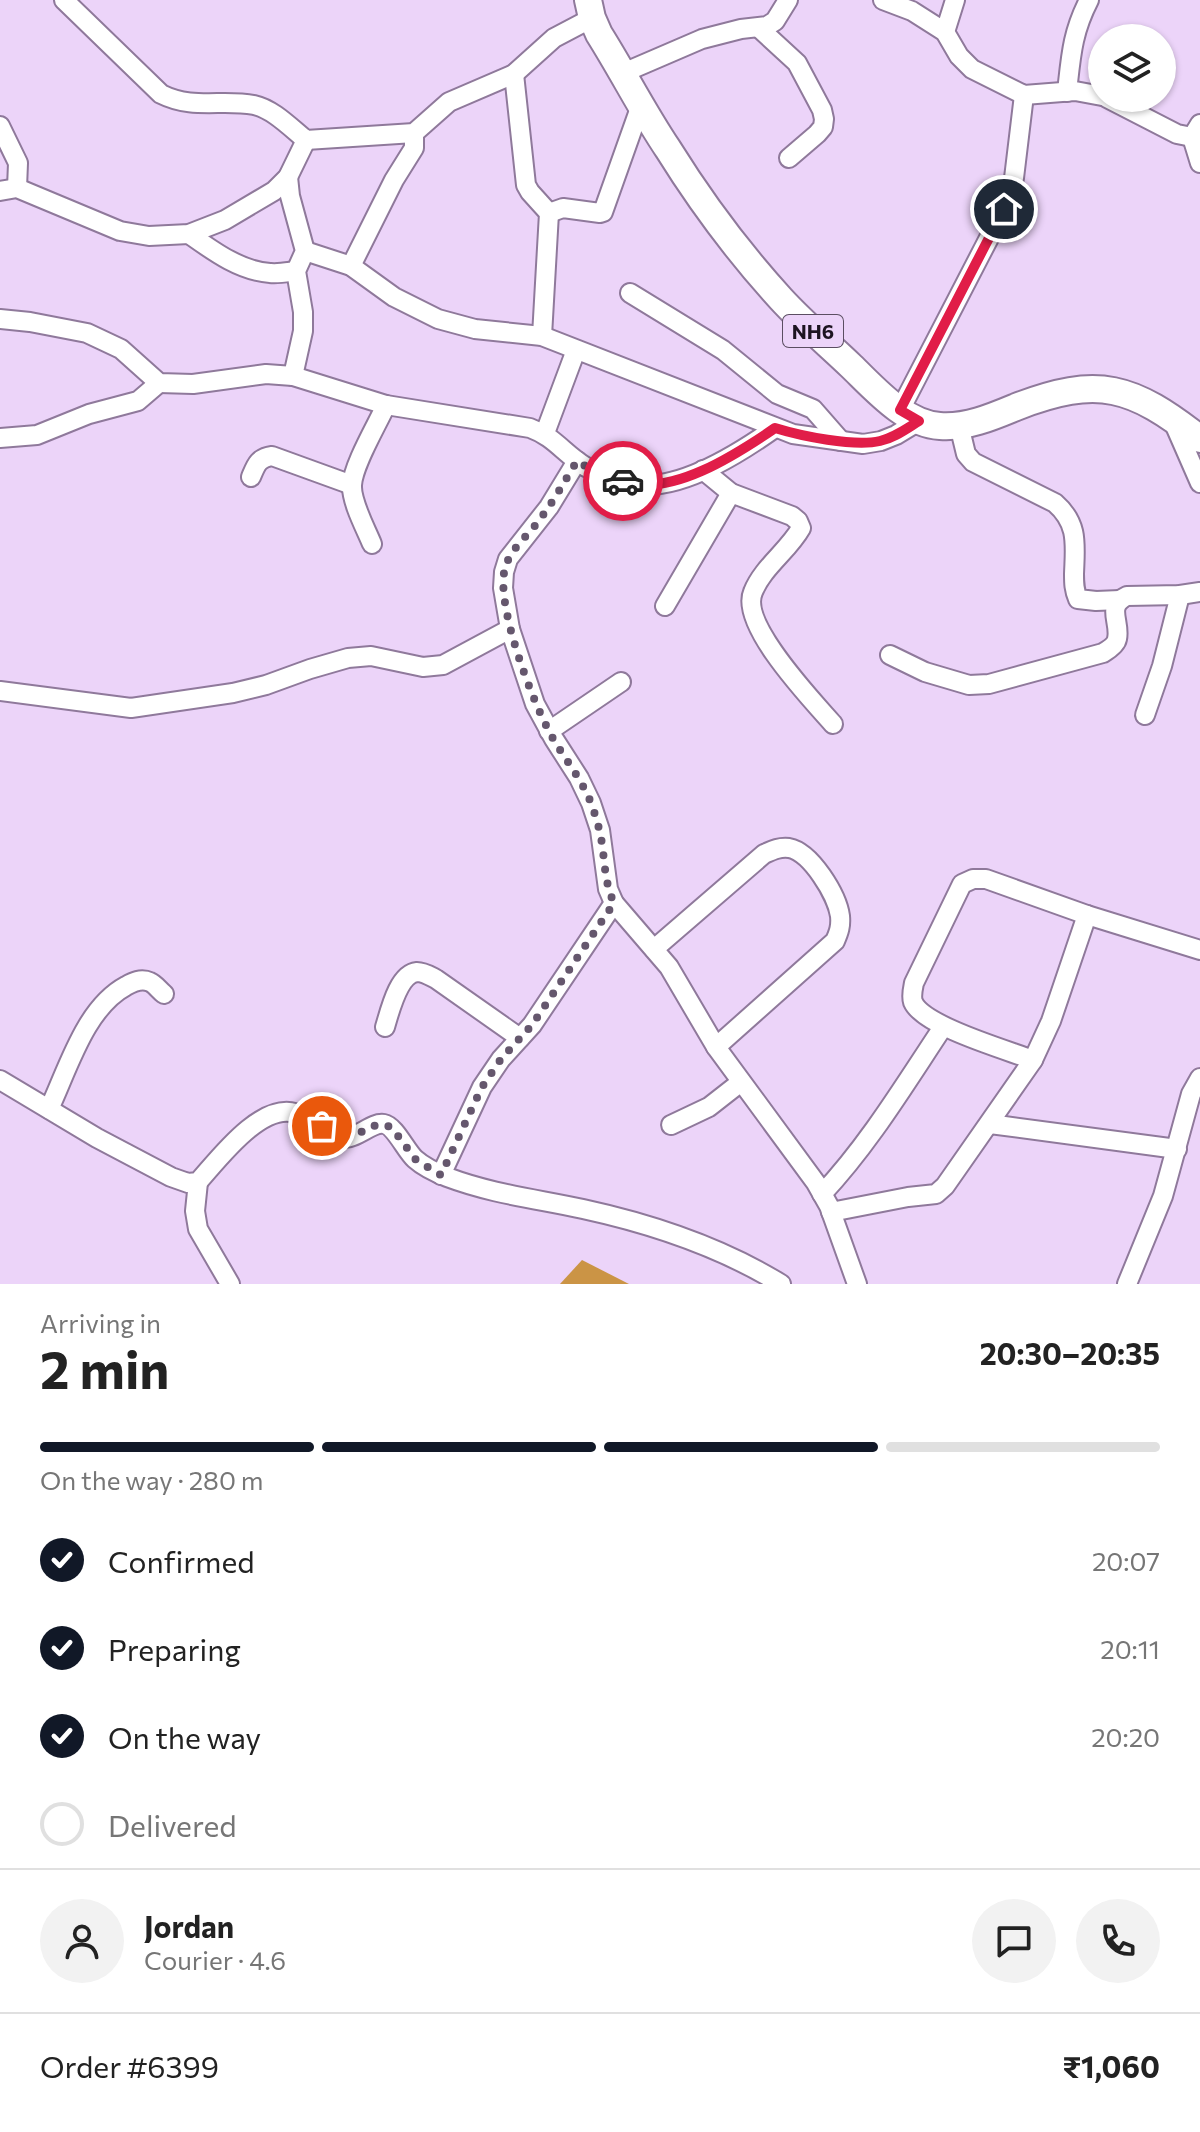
<!DOCTYPE html>
<html lang="en">
<head>
<meta charset="utf-8">
<style>
	:root { --surface:#fff; --page:#f2f2f2; --text:#222; --muted:#767676; --line:#e0e0e0; --accent:#111827 }
	body { margin:0; font-family:Commissioner,sans-serif; background:var(--page); color:var(--text); height:100vh; display:flex; flex-direction:column; font-size:30px; white-space:nowrap }
	* { box-sizing:border-box; margin:0 }
	p { font-size:26px; color:var(--muted) }
	.icon { flex:none; width:44px; height:44px; fill:none; stroke:currentColor; stroke-width:2; stroke-linecap:round; stroke-linejoin:round }
	.map { position:relative; height:1284px; overflow:hidden }
	.sheet { display:flex; flex-direction:column; background:var(--surface); flex:1 }
	.sheet>* { flex:none }
	.tools { position:absolute; left:1088px; top:24px; display:grid; gap:16px }
	.tools a { display:grid; place-items:center; width:88px; height:88px; border-radius:50%; background:var(--surface); box-shadow:0 2px 6px #0004; font-size:40px }
	.pin { position:absolute; display:grid; place-items:center; width:68px; height:68px; color:#fff; margin:-34px; border:4px solid #fff; border-radius:50%; box-shadow:0 2px 8px #0007 }
	.courier { position:absolute; display:grid; place-items:center; width:80px; height:80px; margin:-40px; border:6px solid #e11d48; border-radius:50%; background:#fff; color:#222; box-shadow:0 2px 10px #0007 }
	.summary em { font-style:normal; font-weight:700 }
	.summary div { display:flex; flex-direction:column-reverse }
	.summary { display:flex; align-items:center; justify-content:space-between; height:136px; padding:0 40px }
	h1 { font-size:52px; font-weight:700; line-height:60px }
	.bar { display:grid; grid-template-columns:repeat(4,1fr); gap:12px 8px; align-content:center; height:96px; padding:0 40px }
	.bar i { height:10px; border-radius:6px; background:var(--line) }
	.bar .active { background:var(--accent) }
	.bar p { grid-column:span 4 }
	.line { display:flex; align-items:center; gap:20px; padding:0 40px; border-top:2px solid var(--line) }
	.line div { flex:1 }
	.round { display:grid; place-items:center; flex:none; width:84px; height:84px; border-radius:42px; background:var(--page) }
	ol { padding:0 40px; list-style:none }
	li { display:flex; align-items:center; gap:24px; height:88px }
	li p { margin-inline-start:auto }
	li .icon { padding:8px; border-radius:50%; background:var(--accent); color:#fff; stroke-width:4 }
	li:last-child { color:var(--muted) }
	li i { width:44px; height:44px; border:4px solid var(--line); border-radius:50% }
	.map>svg:first-child { display:block }
	.forest { fill:#cb9445 }
	.lines { fill:none; stroke-linecap:round; stroke-linejoin:round }
	.minor-casing { stroke:#8f799b; stroke-width:22 }
	.highway-casing { stroke:#8f799b; stroke-width:30 }
	.minor { stroke:#fff; stroke-width:18 }
	.highway { stroke:#fff; stroke-width:26 }
	.done { stroke:#65576d; stroke-width:8; stroke-dasharray:0 14.4 }
	.route { stroke:#e11d48; stroke-width:10 }
	.labels { text-anchor:middle; dominant-baseline:central; stroke-width:6; stroke-linejoin:round; paint-order:stroke }
	.shield { fill:#ecd4f9; stroke:#5b4e62; stroke-width:2 }
	.shield-label { font-size:20px; font-weight:bold; fill:#1d1421 }
</style>
</head>
<body>
<div class="map">
<svg width="1200" height="1284" viewBox="0 0 1200 1284">
	<rect width="100%" height="100%" fill="#ecd4f9"/>
	<!-- forest -->
	<polygon class="forest" points="582,1260 629,1284 560,1284"/>
	<g class="lines">
		<!-- minor casing -->
		<g class="minor-casing">
			<g id="minor">
				<path d="M64,0L161,94C193,110 221,99 254,105C273,109 291,128 306,140L414,133L449,102L514,74L554,38L592,18"/>
				<polyline points="883,0 912,11 945,32 959,56 972,69 1024,95 1075,91 1102,96"/>
				<polyline points="759,28 797,63 822,110 824,119 823,127 817,134 789,158"/>
				<polyline points="945,32 955,0"/>
				<polyline points="623,73 702,39 741,29 767,26 775,21 788,0"/>
				<polyline points="514,74 526,185 530,192 549,213 542,336"/>
				<path d="M1067,92C1071,56 1072,33 1089,0"/>
				<polyline points="1107,98 1177,134 1192,137"/>
				<polyline points="1200,124 1192,137 1200,163"/>
				<polyline points="0,126 18,163 17,188"/>
				<polyline points="288,177 290,196 305,251 296,271 303,312 303,331 293,376"/>
				<polyline points="0,191 17,188 120,231 149,236 189,234 225,220 274,191 288,177 306,140"/>
				<polyline points="549,213 563,208 600,213 603,212 641,105"/>
				<path d="M189,234C213,251 240,271 270,273C278,274 288,272 296,271"/>
				<polyline points="305,251 351,266 394,297 438,319 475,329 542,336 793,434 863,444 881,441 896,435 919,421"/>
				<polyline points="351,266 394,180 414,148 414,133"/>
				<polyline points="630,293 723,350 777,394 813,409 841,441"/>
				<path d="M0,319L30,322L87,333L121,349L159,383L193,384L266,374L293,376L386,405L530,428C555,437 564,454 586,467C602,476 626,485 645,485C688,486 741,452 775,428"/>
				<polyline points="900,410 1004,209 1014,178 1024,95"/>
				<polyline points="1172,419 1200,483"/>
				<path d="M959,425L966,454L973,462L1055,503C1079,524 1075,545 1074,574C1074,583 1074,590 1078,599L1096,601L1120,600"/>
				<polyline points="545,433 576,350"/>
				<polyline points="0,438 37,435 89,414 138,401 159,383"/>
				<polyline points="577,461 549,507 508,559 504,572 503,588 510,629 535,704 554,739 579,778 591,803 600,830 608,889 614,903 669,967 716,1047 816,1183 829,1206 857,1284"/>
				<path d="M703,470L731,493L792,516L798,521L801,528C788,551 763,567 753,592C739,624 812,700 833,724"/>
				<path d="M251,477C256,465 258,458 272,456L352,485"/>
				<path d="M372,544C366,529 351,502 352,485C353,465 377,425 386,405"/>
				<polyline points="665,606 731,493"/>
				<path d="M890,655L925,672L969,685L989,684L1103,653C1108,650 1116,645 1117,639C1121,622 1105,606 1127,596L1180,595L1200,592"/>
				<polyline points="0,691 131,708 233,693 266,685 310,669 348,658 371,656 423,667 443,665 510,629"/>
				<polyline points="1145,715 1162,666 1180,595"/>
				<polyline points="549,731 621,682"/>
				<path d="M654,949L764,854C773,850 779,847 789,848C811,852 837,895 840,916C841,926 839,932 835,941L716,1047"/>
				<path d="M385,1027C390,1011 398,974 417,972C424,972 430,976 436,979L520,1038"/>
				<path d="M1033,1060C1007,1050 923,1026 913,1002C911,996 913,988 914,983L962,884L973,879H986L1087,915L1200,950"/>
				<path d="M0,1080L97,1138L171,1177L188,1183L198,1182C218,1160 260,1103 295,1113C313,1118 327,1132 345,1138C358,1138 372,1122 384,1124C395,1126 406,1151 415,1159C424,1167 437,1173 447,1177C492,1194 537,1199 583,1209C652,1224 721,1247 781,1284"/>
				<path d="M49,1109C68,1069 85,1008 126,986C133,982 141,978 150,982C155,984 159,990 164,994"/>
				<polyline points="990,1124 1177,1149"/>
				<polyline points="671,1125 709,1107 741,1082"/>
				<polyline points="441,1175 482,1087 501,1059 532,1025 614,903"/>
				<polyline points="198,1182 195,1211 198,1229 230,1284"/>
				<path d="M822,1194C869,1144 905,1084 943,1027"/>
				<polyline points="831,1212 908,1197 936,1194 945,1186 1033,1060 1051,1021 1087,915"/>
				<polyline points="1127,1284 1163,1196 1191,1094 1200,1078"/>
			</g>
		</g>
		<!-- highway casing -->
		<g class="highway-casing">
			<path id="highway" d="M588,0L592,18L599,34C623,72 643,112 668,149C701,202 739,253 781,299C803,323 828,344 851,366C875,389 905,424 940,426C966,428 992,417 1016,407C1099,375 1132,386 1200,439"/>
		</g>
		<!-- minor -->
		<use href="#minor" class="minor"/>
		<!-- highway -->
		<use href="#highway" class="highway"/>
	</g>
	<g class="lines">
		<!-- done -->
		<path class="done" d="M322,1126C364,1150 351,1127 384,1124L392,1128L416,1160L441,1175L482,1087L501,1059L532,1025L614,903C605,884 605,865 602,844C600,830 596,817 591,803C581,778 564,758 551,735C532,700 498,611 504,573C507,552 525,539 537,523C552,504 564,482 577,461L590,469L623,481"/>
		<!-- route -->
		<path class="route" d="M623,481C670,498 737,454 775,428C801,436 854,447 880,441C894,438 906,429 919,421L900,410L1004,209"/>
	</g>
	<g class="labels">
		<!-- shield labels -->
		<rect class="shield" x="783" y="315" width="60" height="32" rx="6"/>
		<g class="shield-label">
			<text x="813" y="331">NH6</text>
		</g>
	</g>
</svg>
<div class="tools">
<a><svg class="icon" aria-label="layers" viewBox="0 0 24 24"><path d="M12 4l9 5-9 5-9-5zM3 14l9 5 9-5"/></svg></a>
</div>
<div class="pin" style="left:322px;top:1126px;background:#ea580c"><svg class="icon" aria-label="bag" viewBox="0 0 24 24"><path d="M5 8h14l-1 12H6zM9 8a3 3 0 0 1 6 0"/></svg></div>
<div class="pin" style="left:1004px;top:209px;background:#1f2937"><svg class="icon" aria-label="home" viewBox="0 0 24 24"><path d="M3 11l9-7 9 7M6 9v11h12V9"/></svg></div>
<div class="courier" style="left:623px;top:481px"><svg class="icon" aria-label="car" viewBox="0 0 24 24"><path d="M5 17H2v-5l4-1 3-4h7l3 4 3 1v5h-3M9 17h6M6 11h13"/><circle cx="7" cy="17" r="2"/><circle cx="17" cy="17" r="2"/></svg></div>
</div>
<section class="sheet">
<div class="summary"><div><h1>2 min</h1><p>Arriving in</p></div><em>20:30–20:35</em></div>
<div class="bar"><i class="active"></i><i class="active"></i><i class="active"></i><i></i><p>On the way · 280 m</p></div>
<ol>
<li><svg class="icon" aria-label="check" viewBox="0 0 24 24"><path d="M5 12l5 5 9-10"/></svg>Confirmed<p>20:07</p></li>
<li><svg class="icon" aria-label="check" viewBox="0 0 24 24"><path d="M5 12l5 5 9-10"/></svg>Preparing<p>20:11</p></li>
<li><svg class="icon" aria-label="check" viewBox="0 0 24 24"><path d="M5 12l5 5 9-10"/></svg>On the way<p>20:20</p></li>
<li><i></i>Delivered</li>
</ol>
<div class="line" style="height:144px"><a class="round"><svg class="icon" aria-label="person" viewBox="0 0 24 24"><circle cx="12" cy="8" r="4"/><path d="M4 21q1-7 8-7t8 7"/></svg></a><div><b>Jordan</b><p>Courier · 4.6</p></div><a class="round"><svg class="icon" aria-label="chat" viewBox="0 0 24 24"><path d="M4 5h16v11H9l-5 4z"/></svg></a><a class="round"><svg class="icon" aria-label="phone" viewBox="0 0 24 24"><path d="M5 4h4l2 5-3 2q2 4 5 5l2-3 5 2v4C11 20 4 13 5 4z"/></svg></a></div>
<div class="line" style="height:104px"><div>Order #6399</div><b>₹1,060</b></div>
</section>
</body>
</html>
